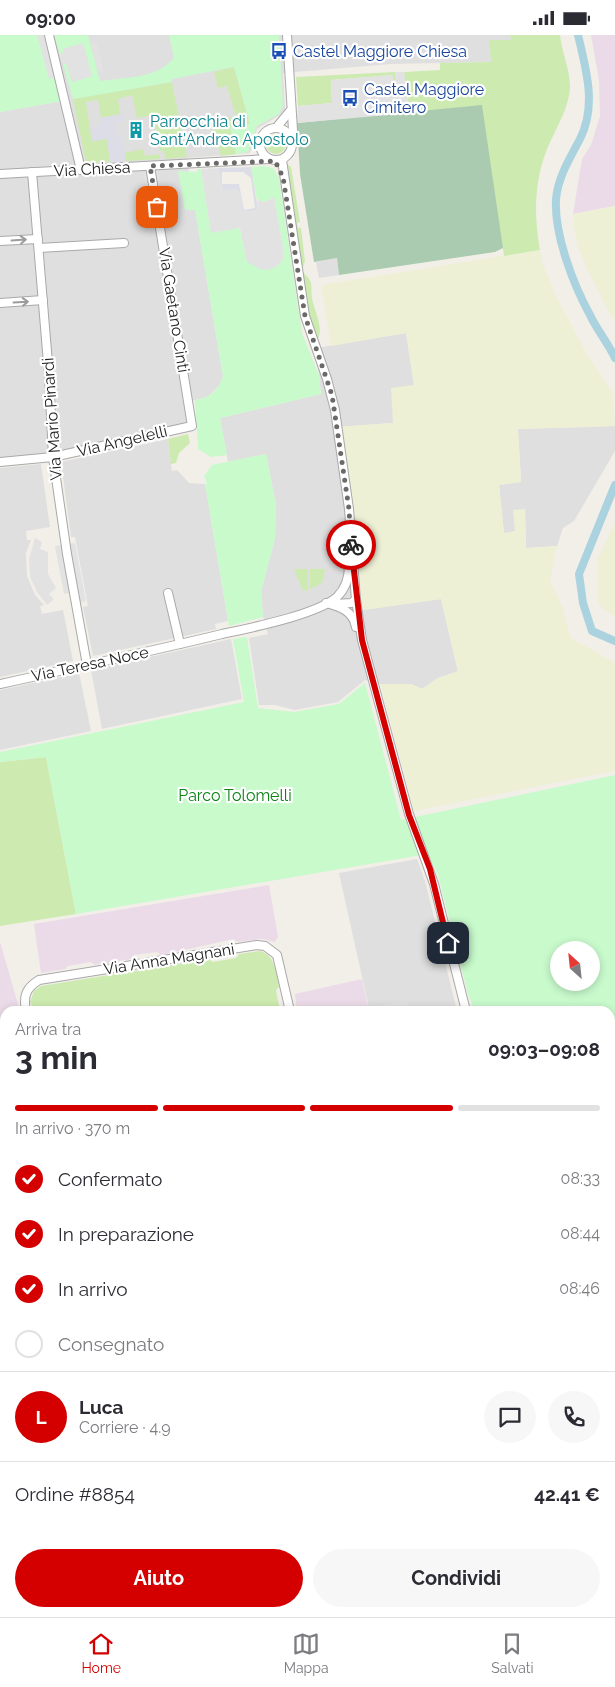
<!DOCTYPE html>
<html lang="it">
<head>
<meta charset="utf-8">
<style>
	:root { --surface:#fff; --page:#f7f7f7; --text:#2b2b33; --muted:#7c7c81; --line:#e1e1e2; --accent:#d40000 }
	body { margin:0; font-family:Raleway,sans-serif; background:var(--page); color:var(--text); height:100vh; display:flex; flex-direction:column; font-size:19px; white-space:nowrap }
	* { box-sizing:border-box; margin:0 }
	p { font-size:16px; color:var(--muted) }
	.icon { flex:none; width:28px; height:28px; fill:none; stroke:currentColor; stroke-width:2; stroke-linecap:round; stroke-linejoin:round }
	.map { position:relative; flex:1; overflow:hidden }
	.drawer { position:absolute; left:0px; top:971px; width:615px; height:611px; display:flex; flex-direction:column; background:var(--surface); border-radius:15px 15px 0 0; box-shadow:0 2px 8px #0003 }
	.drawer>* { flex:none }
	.needle { width:32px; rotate:333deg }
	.controls { position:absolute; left:550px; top:906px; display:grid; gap:10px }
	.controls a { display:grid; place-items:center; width:50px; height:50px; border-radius:50%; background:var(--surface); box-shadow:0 2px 8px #0003; font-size:25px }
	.pin { position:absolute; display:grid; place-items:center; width:42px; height:42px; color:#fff; margin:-21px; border-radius:10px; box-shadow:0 2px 8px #0006 }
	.courier { position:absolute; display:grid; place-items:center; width:50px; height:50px; margin:-25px; border:4px solid #d40000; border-radius:50%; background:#fff; color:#222; box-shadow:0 1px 6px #0007 }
	.overview em { font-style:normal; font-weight:700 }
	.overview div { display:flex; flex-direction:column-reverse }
	.overview { display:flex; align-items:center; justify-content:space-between; height:85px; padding:0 15px }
	h1 { font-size:32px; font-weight:700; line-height:38px }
	.bar { display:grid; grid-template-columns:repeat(4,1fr); gap:8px 5px; align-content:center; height:60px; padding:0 15px }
	.bar i { height:6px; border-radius:4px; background:var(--line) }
	.bar .selected { background:var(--accent) }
	.bar p { grid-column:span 4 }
	.line { display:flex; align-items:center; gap:12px; padding:0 15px; border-top:1px solid var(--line) }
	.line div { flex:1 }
	.round { display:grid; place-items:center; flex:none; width:52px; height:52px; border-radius:26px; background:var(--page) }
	ol { padding:0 15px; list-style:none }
	li { display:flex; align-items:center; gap:15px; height:55px }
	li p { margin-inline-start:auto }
	li .icon { padding:5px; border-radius:50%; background:var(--accent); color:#fff; stroke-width:4 }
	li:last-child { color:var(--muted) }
	li i { width:28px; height:28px; border:2px solid var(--line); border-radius:50% }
	.cta { display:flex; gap:10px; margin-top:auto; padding:10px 15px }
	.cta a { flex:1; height:58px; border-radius:30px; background:var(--accent); color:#fff; font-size:20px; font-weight:700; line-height:58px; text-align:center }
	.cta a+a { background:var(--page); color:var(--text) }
	.status { display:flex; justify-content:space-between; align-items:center; height:35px; padding:0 25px; background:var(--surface); direction:ltr }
	.status svg { height:14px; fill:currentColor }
	.dock { display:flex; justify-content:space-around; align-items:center; height:70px; border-top:1px solid var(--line); background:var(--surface); font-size:14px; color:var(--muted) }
	.dock a { display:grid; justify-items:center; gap:2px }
	.dock .selected { color:var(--accent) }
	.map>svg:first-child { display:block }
	.residential { fill:#e0dfdf }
	.industrial { fill:#ebdbe8 }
	.farmland { fill:#eef0d5 }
	.grass { fill:#cdebb0 }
	.forest { fill:#add19e }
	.cemetery { fill:#aacbaf }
	.park { fill:#c8facc; fill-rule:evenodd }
	.parking { fill:#e2e2e2 }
	.plaza { fill:#dddde8; fill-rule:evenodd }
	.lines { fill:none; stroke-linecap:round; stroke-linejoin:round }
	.canal { stroke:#aad3df; stroke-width:8 }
	.minor-casing { stroke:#a9a9a9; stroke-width:10 }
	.minor { stroke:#fff; stroke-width:8 }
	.oneway { stroke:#9c9c9c }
	.done { stroke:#6b6a68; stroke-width:5; stroke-dasharray:0 9 }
	.route { stroke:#d40000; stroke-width:6 }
	.labels { text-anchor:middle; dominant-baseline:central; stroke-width:4.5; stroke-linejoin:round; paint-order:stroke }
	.transit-label { font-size:16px; fill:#164399; stroke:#fff; text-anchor:start }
	.culture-label { font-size:16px; fill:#0d838f; stroke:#fff; text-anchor:start }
	.street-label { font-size:16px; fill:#222; stroke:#fff }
	.park-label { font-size:16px; fill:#0c8416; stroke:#fff }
</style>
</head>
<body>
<div class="status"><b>09:00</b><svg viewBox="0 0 49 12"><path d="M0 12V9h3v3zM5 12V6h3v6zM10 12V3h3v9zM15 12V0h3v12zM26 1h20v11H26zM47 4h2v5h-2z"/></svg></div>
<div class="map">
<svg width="615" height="1582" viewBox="0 0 615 1582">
	<rect width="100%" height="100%" fill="#f2efe9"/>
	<!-- residential -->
	<g class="residential">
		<polygon points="45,0 510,0 511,5 492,27 391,29 283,38 285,74 280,80 257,94 250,118 187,123 189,137 178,136 195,174 223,341 220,350 208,362 187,367 189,388 49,419 0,424 0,77 62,66"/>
		<polygon points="337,223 339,240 319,243 316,227"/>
		<polygon points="406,298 414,350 393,388 336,392 363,575 441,564 458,637 438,643 422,654 411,649 380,649 365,645 338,667 295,675 275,670 259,670 249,603 268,599 263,582 261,557 275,503 276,470 266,419 228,427 220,383 321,359 316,313"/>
		<polygon points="615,391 615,416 574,486 563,493 557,511 526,513 525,474 515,497 504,499 499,450 521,447 518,394"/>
		<polygon points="168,404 172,436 177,435 189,448 205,449 228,586 215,589 216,594 93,621 83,572 88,571 75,502 71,502 61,427"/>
		<polygon points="41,429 50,492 26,496 27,505 31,505 26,518 27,541 35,560 44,570 40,571 42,579 63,575 73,626 0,642 0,433"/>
		<polygon points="231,604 242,664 102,694 91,635"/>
		<polygon points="79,638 91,696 0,715 0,655"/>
		<polygon points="417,824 425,846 457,976 409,976 407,967 369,973 339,838"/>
	</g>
	<!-- industrial -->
	<g class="industrial">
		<polygon points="591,0 615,0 615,171 573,179 582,124 591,110 600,81 599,45"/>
		<polygon points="269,850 278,902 275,907 262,904 237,907 234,904 161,920 157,917 134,920 131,924 95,930 91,927 68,931 65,934 41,938 34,889"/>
		<polygon points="0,907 20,976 5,976 5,985 0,986"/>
		<polygon points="362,944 369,976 297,976 295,959"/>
		<polygon points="5,1248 5,1578 610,1578 610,1258 615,1258 615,1582 0,1582 0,1249"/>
	</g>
	<!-- farmland -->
	<g class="farmland">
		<polygon points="615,171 615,284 611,281 587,234 577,209 573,186 573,179"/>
		<polygon points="540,215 542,227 555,259 587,319 613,358 615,391 518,394 521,447 499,450 504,498 515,496 513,475 525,474 526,513 557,511 550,545 562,571 571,603 615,628 615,736 414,776 380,649 411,649 422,654 438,643 458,636 441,564 363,575 336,392 393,388 391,353 414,350 406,298 331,311 321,250"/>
		<polygon points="615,488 615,581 603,574 598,567 597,525"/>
	</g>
	<!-- grass -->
	<g class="grass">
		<path d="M510,0H560C562,18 570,34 570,52C569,75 554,96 546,117C534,149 534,182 540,215L504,221L481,71L410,78L404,37L440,35V28L491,27L489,5H511Z"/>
		<polygon points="234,32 250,90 230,93 236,119 221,121 211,88 236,81 227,51 218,53 214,37"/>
		<polygon points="395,37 396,45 393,45 393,40 331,45 332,68 298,71 296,42"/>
		<polygon points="172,47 187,122 165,124 164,116 160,116 154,80 137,83 132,60 118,64 120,79 101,83 98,65 86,67 92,106 107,104 110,127 86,128 73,64"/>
		<circle cx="276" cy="109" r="10"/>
		<polygon points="143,114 145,121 160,119 160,124 126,126 125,118"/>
		<path d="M286,128L291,132L300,187L297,188L298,193H301L305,226L302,235C305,241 309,241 311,248C312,253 311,258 312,263C314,275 325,295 317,305L308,276Z"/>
		<polygon points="188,399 190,408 179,418 176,428 171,429 168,404"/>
		<polygon points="294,534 308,534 308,555 303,556"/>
		<polygon points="310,534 325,534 322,548 310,554"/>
		<polygon points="46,722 76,879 0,891 0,727"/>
		<path d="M260,916C276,921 276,938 279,952L276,955L280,976H35L30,967L34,956L41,951L209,924L213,927L236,923L239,919Z"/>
		<polygon points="5,985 5,1052 0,1053 0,986"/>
		<polygon points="5,1064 5,1248 0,1249 0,1065"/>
		<polygon points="615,1337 615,1383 610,1383 610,1338"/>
		<polygon points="610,1533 615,1533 615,1582 554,1582 554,1578 610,1578"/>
	</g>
	<!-- forest -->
	<polygon class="forest" points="615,1087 615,1258 610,1247 610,1090"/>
	<!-- cemetery -->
	<polygon class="cemetery" points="482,70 503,213 495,217 339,240 337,223 314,227 300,139 297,88"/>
	<!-- park -->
	<g class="park">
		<polygon points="0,0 45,0 62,66 0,77"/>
		<path d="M54,0H88L100,46C126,42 157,44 174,23L169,0H279L283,70L279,79L257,91L248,117L236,119L230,92L250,89L234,32L172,44V47L73,64L63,29L66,28L72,47L92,41L83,9L63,14L64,18L60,19Z"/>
		<path d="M264,131L273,133L279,143L302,298L319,340L321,359L220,383L227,420L211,422L198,414L195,365C211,362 218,357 223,341L195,175H185L178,136L197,137V134H201L211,197L240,193L247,227L276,232L282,226L284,218L274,162L265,167L257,165L251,132Z"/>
		<polygon points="266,419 276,470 275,503 261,557 263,582 229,591 205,449 207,448 204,441 212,430"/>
		<path d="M247,602L258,673L294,677L339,669L365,648L401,785L615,740V1087L610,1090V976H475L468,959L438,840L428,819L76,879L46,722L0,727V717L244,667L233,604ZM559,915H591V948H559Z"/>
	</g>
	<!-- parking -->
	<g class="parking">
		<polygon points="37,0 44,0 55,42 49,44"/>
		<polygon points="83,8 92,41 72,47 66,28 63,29 60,19 63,18 63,14"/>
		<polygon points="97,8 103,36 98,37 91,9"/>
		<polygon points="395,37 404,37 410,78 297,88 298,71 332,68 331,45 393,40 393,45 396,45"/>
		<polygon points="218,133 223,156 235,154 239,156 243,177 258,175 257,165 265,167 274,162 284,218 282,226 276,232 268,235 260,234 247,227 240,193 211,198 201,134"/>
		<polygon points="158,136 166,179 150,181 143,137"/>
		<polygon points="35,503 42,507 40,514 48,517 48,539 56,553 49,559 54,564 47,570 37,557 30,542 29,524"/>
		<polygon points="75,508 86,566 75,568 73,557 64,559 55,511"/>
		<polygon points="407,967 409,976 369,976 369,973"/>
	</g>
	<!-- plaza -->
	<g class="plaza">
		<polygon points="123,79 124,86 114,88 116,102 121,102 126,126 110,127 107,104 92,106 90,93 102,90 101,83"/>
		<path d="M251,132L258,175L243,177L239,156L235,154L223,156L218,133ZM243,137L251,143L255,173L244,175L239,149H222V137Z"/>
	</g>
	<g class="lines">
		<!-- canal -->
		<g class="canal">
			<path d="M578,0C586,34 597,71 580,104C570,123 558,142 556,164C554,199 573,249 590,280C597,295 608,308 615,323"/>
			<polyline points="615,450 579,539 583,568 592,596 615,606"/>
		</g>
		<!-- minor casing -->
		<g class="minor-casing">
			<g id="minor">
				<polyline points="49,0 81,135"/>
				<polyline points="287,0 293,95 292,106"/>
				<circle cx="276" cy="109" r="16"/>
				<polyline points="276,93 290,76"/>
				<polyline points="282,125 305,281 327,344 335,375 349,474 356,565 362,605 409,779 434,849 466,976"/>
				<polyline points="32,137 49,340 53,422 67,519 87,630"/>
				<polyline points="0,139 269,124"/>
				<polyline points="0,206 38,204"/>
				<polyline points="39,213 124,208"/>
				<polyline points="0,268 43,265"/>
				<polyline points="0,427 53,422 192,391 150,131"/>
				<polyline points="168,558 180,609"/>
				<path d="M326,568C341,572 353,576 356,592"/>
				<polyline points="335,569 351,568 356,565"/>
				<path d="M0,649C74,633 148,617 222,599C250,593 316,580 337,562C345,554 349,542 349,531"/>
				<path d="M26,976C23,961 26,953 39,945L257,910L265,911L277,920L290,976"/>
				<polyline points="0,1059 5,1059"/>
				<polyline points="610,1333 615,1332"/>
				<polyline points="610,1388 615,1387"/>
				<polyline points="610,1529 615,1528"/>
				<polyline points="370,1578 371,1582"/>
			</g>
		</g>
		<!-- minor -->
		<use href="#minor" class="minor"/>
	</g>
	<!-- one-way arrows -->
	<defs><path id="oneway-shaft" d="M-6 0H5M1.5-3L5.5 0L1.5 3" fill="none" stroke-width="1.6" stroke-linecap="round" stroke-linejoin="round" transform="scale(1.25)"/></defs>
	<g class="oneway">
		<use href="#oneway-shaft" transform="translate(19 205) rotate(-4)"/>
		<use href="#oneway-shaft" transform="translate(21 267) rotate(-3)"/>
	</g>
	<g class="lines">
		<!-- done -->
		<polyline class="done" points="157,172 150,131 275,126 283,142 305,281 332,360 349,474 351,510"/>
		<!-- route -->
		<polyline class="route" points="351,510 362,605 409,780 430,834 448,908"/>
	</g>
	<!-- icons -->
	<defs>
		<g id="bus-bare" transform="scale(1.35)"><path d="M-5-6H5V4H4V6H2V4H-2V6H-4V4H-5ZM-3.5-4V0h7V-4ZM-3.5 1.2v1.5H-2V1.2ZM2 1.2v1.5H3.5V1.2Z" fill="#1a4fb4" stroke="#fff" stroke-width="2.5" paint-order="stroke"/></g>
		<g id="building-bare" transform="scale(1.35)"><path d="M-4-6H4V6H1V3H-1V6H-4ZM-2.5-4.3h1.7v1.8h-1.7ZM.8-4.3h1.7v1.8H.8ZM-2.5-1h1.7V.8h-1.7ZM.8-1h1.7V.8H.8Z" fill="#0f9aa8" stroke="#fff" stroke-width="2.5" paint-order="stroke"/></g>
	</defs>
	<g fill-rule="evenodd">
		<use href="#bus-bare" x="279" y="16"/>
		<use href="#bus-bare" x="350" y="63"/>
		<use href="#building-bare" x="136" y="95"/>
	</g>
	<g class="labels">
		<!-- transit labels -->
		<g class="transit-label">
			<text x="293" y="16">Castel Maggiore Chiesa</text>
			<text x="364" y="54">Castel Maggiore<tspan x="364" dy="18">Cimitero</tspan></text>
		</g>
		<!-- culture labels -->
		<g class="culture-label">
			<text x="150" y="86">Parrocchia di<tspan x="150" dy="18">Sant'Andrea Apostolo</tspan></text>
		</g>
		<!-- street labels -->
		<g class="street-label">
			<text transform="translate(92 134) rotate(-3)">Via Chiesa</text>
			<text transform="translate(174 275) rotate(81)">Via Gaetano Cinti</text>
			<text transform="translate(52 384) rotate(-94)">Via Mario Pinardi</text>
			<text transform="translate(122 406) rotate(-13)">Via Angelelli</text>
			<text transform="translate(90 629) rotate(-12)">Via Teresa Noce</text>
			<text transform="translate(169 924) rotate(-9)">Via Anna Magnani</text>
		</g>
		<!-- park labels -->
		<g class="park-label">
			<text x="235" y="760">Parco Tolomelli</text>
		</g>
	</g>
</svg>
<div class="controls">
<a><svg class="needle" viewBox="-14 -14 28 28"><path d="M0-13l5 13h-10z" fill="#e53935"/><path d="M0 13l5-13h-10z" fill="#7c7c81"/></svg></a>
</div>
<div class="pin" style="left:157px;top:172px;background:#ea580c"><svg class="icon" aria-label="bag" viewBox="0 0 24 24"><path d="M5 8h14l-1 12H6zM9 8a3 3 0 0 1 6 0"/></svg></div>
<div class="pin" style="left:448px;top:908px;background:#1f2937"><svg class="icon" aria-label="home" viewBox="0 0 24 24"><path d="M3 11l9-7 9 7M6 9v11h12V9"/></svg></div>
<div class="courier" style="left:351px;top:510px"><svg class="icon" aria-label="bike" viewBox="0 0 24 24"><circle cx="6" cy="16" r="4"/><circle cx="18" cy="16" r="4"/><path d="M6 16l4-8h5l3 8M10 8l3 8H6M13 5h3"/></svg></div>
<section class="drawer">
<div class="overview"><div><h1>3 min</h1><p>Arriva tra</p></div><em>09:03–09:08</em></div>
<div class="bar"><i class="selected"></i><i class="selected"></i><i class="selected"></i><i></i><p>In arrivo · 370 m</p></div>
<ol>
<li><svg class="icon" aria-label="check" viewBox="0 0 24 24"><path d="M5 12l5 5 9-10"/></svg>Confermato<p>08:33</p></li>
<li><svg class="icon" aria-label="check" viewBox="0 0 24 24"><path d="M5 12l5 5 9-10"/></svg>In preparazione<p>08:44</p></li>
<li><svg class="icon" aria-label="check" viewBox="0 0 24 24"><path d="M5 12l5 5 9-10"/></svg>In arrivo<p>08:46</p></li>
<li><i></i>Consegnato</li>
</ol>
<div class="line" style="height:90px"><b class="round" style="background:var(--accent);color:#fff">L</b><div><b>Luca</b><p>Corriere · 4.9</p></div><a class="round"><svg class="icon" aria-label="chat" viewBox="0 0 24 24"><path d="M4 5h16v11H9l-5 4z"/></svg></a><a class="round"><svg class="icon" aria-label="phone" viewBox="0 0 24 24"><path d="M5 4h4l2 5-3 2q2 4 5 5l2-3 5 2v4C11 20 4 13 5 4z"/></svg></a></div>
<div class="line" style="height:65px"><div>Ordine #8854</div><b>42.41 €</b></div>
<div class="cta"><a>Aiuto</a><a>Condividi</a></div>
</section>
</div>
<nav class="dock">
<a class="selected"><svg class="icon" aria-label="home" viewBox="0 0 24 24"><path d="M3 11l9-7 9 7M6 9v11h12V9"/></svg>Home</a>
<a><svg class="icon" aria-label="map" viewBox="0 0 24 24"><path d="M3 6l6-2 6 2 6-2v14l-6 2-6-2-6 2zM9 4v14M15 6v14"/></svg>Mappa</a>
<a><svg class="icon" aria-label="saved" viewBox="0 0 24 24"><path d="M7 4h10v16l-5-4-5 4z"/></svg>Salvati</a>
</nav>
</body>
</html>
